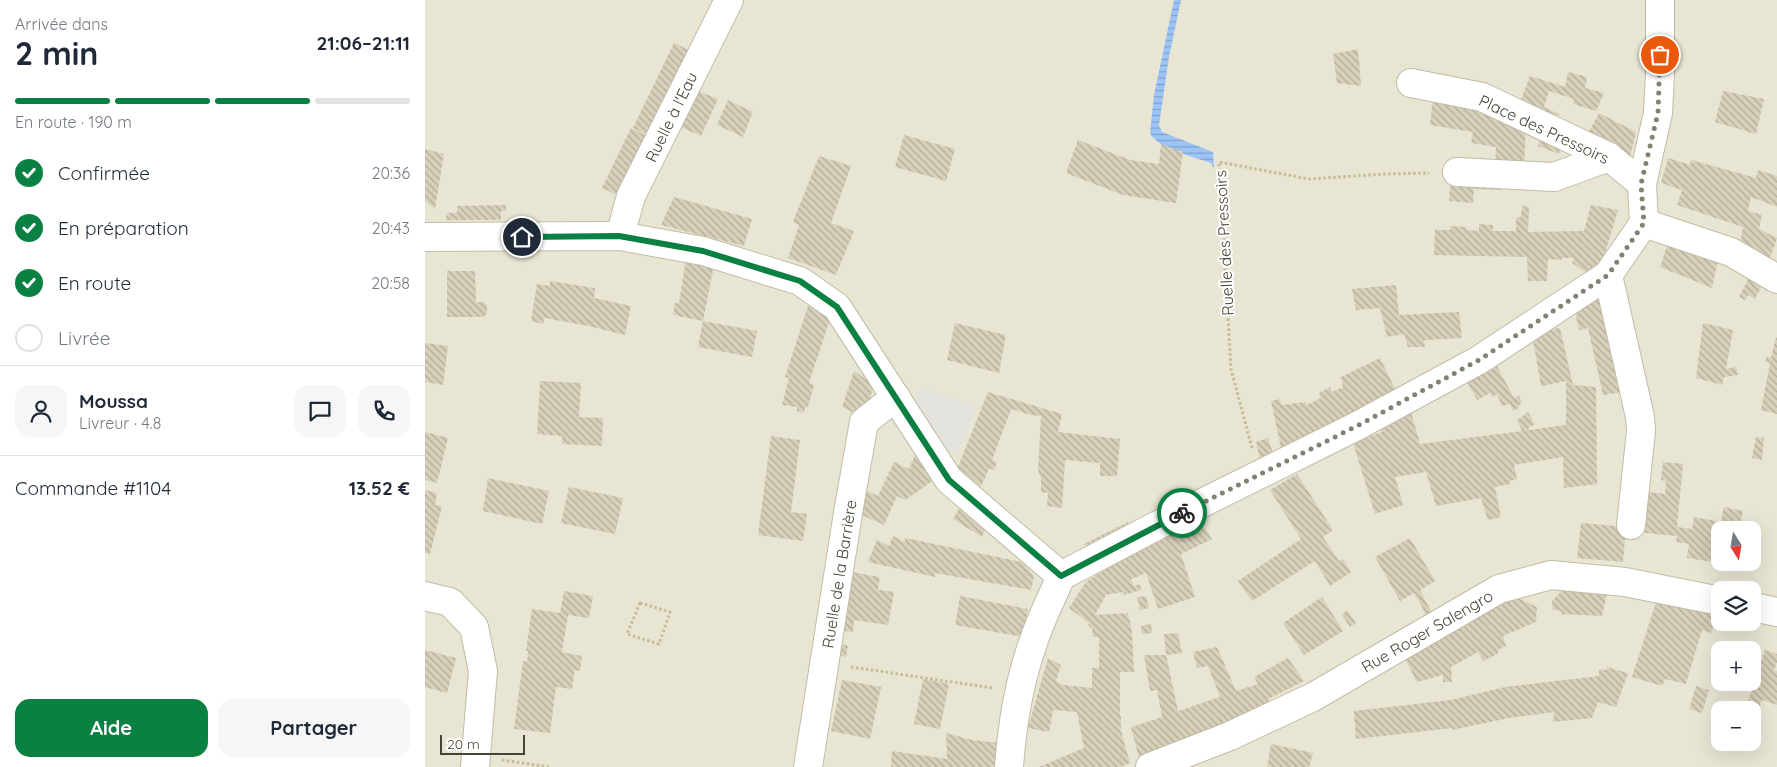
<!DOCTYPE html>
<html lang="fr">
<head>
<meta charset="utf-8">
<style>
	:root { --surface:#fff; --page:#f6f6f7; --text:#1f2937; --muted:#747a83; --line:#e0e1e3; --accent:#0b8043 }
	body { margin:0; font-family:Quicksand,sans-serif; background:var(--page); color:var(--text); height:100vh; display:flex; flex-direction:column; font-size:19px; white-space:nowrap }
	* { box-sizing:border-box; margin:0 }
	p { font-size:16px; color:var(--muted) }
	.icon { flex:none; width:28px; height:28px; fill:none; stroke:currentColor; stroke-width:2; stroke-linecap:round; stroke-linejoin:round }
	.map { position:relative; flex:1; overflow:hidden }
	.details { display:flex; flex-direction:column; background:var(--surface); width:425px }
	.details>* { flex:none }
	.needle { width:32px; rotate:169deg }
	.controls { position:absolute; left:1286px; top:521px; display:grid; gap:10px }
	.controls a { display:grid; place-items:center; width:50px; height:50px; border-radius:10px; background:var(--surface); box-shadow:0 5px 20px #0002; font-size:25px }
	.scale { position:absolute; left:15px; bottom:12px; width:85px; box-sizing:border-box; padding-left:5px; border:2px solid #484334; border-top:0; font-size:14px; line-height:18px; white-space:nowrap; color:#484334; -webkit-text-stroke:4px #fff; paint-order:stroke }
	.pin { position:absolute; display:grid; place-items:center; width:42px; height:42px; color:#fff; margin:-21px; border:2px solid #fff; border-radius:50%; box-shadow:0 1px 5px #0007 }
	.courier { position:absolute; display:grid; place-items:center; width:50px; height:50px; margin:-25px; border:4px solid #0b8043; border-radius:50%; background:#fff; color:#222; box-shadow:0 1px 6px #0007 }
	.overview em { font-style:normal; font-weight:700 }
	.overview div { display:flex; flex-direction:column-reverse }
	.overview { display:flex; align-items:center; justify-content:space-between; height:85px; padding:0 15px }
	h1 { font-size:32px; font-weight:700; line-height:38px }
	.bar { display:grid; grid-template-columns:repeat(4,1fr); gap:8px 5px; align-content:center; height:60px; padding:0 15px }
	.bar i { height:6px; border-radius:4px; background:var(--line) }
	.bar .active { background:var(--accent) }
	.bar p { grid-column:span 4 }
	.line { display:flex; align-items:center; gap:12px; padding:0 15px; border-top:1px solid var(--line) }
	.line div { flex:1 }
	.round { display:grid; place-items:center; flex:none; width:52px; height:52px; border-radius:15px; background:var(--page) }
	ol { padding:0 15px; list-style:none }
	li { display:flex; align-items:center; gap:15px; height:55px }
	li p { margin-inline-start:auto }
	li .icon { padding:5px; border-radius:50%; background:var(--accent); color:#fff; stroke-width:4 }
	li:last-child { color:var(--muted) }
	li i { width:28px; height:28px; border:2px solid var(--line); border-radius:50% }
	.cta { display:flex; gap:10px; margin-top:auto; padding:10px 15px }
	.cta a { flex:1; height:58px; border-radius:15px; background:var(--accent); color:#fff; font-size:20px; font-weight:700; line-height:58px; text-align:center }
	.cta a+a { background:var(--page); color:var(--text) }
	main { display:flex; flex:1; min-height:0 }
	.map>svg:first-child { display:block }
	.residential { fill:#e9e5d3; fill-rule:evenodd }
	.parking { fill:#e5e3de }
	.water { fill:url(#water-rules) }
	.building { fill:url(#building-back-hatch) }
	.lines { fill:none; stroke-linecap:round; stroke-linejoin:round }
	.minor-casing { stroke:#c1bca7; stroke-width:30 }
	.path { stroke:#c4bb97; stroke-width:3; stroke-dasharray:2.5 2.5; stroke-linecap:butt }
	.minor { stroke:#fff; stroke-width:28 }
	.done { stroke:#848072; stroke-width:5; stroke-dasharray:0 9 }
	.route { stroke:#0b8043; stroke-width:6 }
	.labels { text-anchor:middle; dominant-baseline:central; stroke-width:4; stroke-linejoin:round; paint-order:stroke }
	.street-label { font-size:16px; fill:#484334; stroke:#fff }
</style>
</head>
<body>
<main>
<section class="details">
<div class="overview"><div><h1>2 min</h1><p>Arrivée dans</p></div><em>21:06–21:11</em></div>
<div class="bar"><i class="active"></i><i class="active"></i><i class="active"></i><i></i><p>En route · 190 m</p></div>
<ol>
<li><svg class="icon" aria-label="check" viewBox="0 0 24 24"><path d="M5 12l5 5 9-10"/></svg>Confirmée<p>20:36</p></li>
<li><svg class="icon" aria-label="check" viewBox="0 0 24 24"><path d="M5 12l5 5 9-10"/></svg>En préparation<p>20:43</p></li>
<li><svg class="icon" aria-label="check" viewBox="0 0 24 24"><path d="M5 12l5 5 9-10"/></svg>En route<p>20:58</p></li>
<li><i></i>Livrée</li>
</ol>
<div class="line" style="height:90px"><a class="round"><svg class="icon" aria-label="person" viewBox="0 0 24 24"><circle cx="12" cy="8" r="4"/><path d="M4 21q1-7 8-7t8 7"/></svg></a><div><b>Moussa</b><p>Livreur · 4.8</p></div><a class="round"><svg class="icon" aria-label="chat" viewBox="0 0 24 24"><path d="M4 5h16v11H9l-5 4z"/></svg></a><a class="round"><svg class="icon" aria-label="phone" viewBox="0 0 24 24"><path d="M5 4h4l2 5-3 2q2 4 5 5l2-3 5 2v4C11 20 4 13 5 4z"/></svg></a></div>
<div class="line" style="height:65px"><div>Commande #1104</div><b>13.52 €</b></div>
<div class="cta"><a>Aide</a><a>Partager</a></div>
</section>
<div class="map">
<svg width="1352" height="767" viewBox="0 0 1352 767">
	<defs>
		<pattern id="water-rules" width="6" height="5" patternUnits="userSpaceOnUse" patternTransform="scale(1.25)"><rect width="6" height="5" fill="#9cc4f7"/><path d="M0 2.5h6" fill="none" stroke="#81a1c9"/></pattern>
		<pattern id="building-back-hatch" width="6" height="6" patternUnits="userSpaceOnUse" patternTransform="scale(1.25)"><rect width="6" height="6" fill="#d7d0ba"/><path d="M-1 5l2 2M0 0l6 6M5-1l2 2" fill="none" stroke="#b0aa98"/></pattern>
	</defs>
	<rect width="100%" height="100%" fill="#f4f2e5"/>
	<!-- residential -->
	<path class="residential" d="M0,0H1352V767H0ZM1295,530H1328V562H1295ZM1295,590H1328V622H1295ZM1295,650H1328V682H1295ZM1295,710H1328V742H1295Z"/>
	<!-- parking -->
	<polygon class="parking" points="495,387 552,406 533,454 508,443 487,411"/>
	<!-- water -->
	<path class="water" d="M749,0H756L744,57L734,125L737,132L788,152L789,169L786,163C771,158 730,147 725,133L729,95Z"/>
	<!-- building -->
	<g class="building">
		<polygon points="249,43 268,52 227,137 208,128"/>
		<polygon points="933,49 936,86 912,83 908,54"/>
		<polygon points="1143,72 1162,77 1160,88 1179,93 1171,111 1148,104 1149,99 1124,91 1119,107 1134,114 1131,120 1095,102 1105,76 1140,87"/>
		<polygon points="272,91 293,99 276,136 255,127"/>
		<polygon points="1298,91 1339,99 1331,134 1290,122"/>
		<polygon points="1008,97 1101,123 1099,172 1070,170 1071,147 1046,143 1048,132 1005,125"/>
		<polygon points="303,100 328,112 318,137 292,125"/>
		<polygon points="1174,113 1211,132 1205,157 1162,135"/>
		<polygon points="206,128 226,138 195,204 189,202 192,195 177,188"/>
		<polygon points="479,135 530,149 521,181 470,167"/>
		<polygon points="1115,138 1137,138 1134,154 1113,146"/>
		<polygon points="653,140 705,160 734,164 736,144 758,152 751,203 698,195 641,173"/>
		<polygon points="0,149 19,154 10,209 0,201"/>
		<polygon points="394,156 426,166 406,223 429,231 411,275 363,258 374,225 368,222"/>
		<polygon points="1243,158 1265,165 1266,160 1331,178 1333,170 1352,176 1352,207 1326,197 1323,211 1337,215 1334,229 1352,238 1344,261 1315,244 1318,227 1252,205 1257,190 1236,183"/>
		<polygon points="1026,175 1077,179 1076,190 1049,189 1048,203 1024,201"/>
		<polygon points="249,197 327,219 319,246 236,225"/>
		<polygon points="81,205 81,211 76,211 76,220 21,220 22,213 32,213 32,206"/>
		<polygon points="1166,205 1193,210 1181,250 1168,277 1147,263 1149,258 1136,258 1137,260 1123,259 1122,281 1103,281 1102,257 1009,255 1010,230 1025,230 1025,226 1042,227 1041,230 1054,231 1054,224 1068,225 1068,231 1091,231 1091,218 1096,217 1097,206 1104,207 1103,232 1159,231"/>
		<polygon points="1244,240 1293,260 1287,288 1235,267"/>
		<polygon points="261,258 289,265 278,321 248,315 250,303 254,303"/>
		<polygon points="22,271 50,271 51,302 59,302 62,305 62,313 59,317 22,317"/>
		<polygon points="1324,277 1337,285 1330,299 1323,295 1320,300 1314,297"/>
		<polygon points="125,281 170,288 169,298 206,306 200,335 164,326 119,318 118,324 106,321 112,284 125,286"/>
		<polygon points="971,285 974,315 1034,312 1037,338 999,340 1000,347 983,347 979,334 962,337 955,308 931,310 927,289"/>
		<polygon points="1181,291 1204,391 1178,395 1163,328 1154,330 1150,311"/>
		<polygon points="385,300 405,319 384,383 389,385 383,407 380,408 379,413 372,411 372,407 357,405 364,378 360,377"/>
		<polygon points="278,321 332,331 327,357 273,347"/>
		<polygon points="530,323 581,335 574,373 522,360"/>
		<polygon points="1278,323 1308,330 1301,369 1311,367 1313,375 1299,377 1297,385 1271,378"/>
		<polygon points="1135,328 1148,385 1171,387 1172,484 1139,488 1138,457 1089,465 1092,479 1085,481 1085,484 1070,487 1076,517 1063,520 1056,498 1011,506 1001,472 970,477 978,505 950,514 928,443 957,432 956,429 986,412 995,444 1097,431 1092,420 1103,412 1110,424 1103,428 1104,430 1141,425 1141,381 1116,386 1108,340 1126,329"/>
		<polygon points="1351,337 1352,338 1352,414 1336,410 1345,363 1340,361 1341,359 1341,356 1346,358"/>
		<polygon points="0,343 23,346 18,385 0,382"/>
		<polygon points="955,358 972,393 857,453 846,401 855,399 856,405 881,402 882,405 896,398 894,393 905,387 907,392 918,387 916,377"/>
		<polygon points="1071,364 1089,398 1094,396 1097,403 1093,406 1094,408 1088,411 1085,404 1077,406 1072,394 1067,397 1065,393 1052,400 1041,380"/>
		<polygon points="429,371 449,385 439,418 417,407"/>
		<polygon points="115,381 156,383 154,417 178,418 177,446 137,444 137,436 112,434"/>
		<polygon points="563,392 637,414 633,432 695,439 692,476 675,476 675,463 640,460 637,508 622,506 623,493 616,492 616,478 613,470 616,416 606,415 586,409 567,460 572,462 569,470 564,468 556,487 533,467"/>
		<polygon points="0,432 23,438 12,483 0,480"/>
		<polygon points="346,436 375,440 366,512 382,514 378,541 333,535"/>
		<polygon points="1331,437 1339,438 1337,460 1327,458"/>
		<polygon points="843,438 849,457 836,464 831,442"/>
		<polygon points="491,452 509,480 480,500 472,496 459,525 430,512 434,487 453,496 469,462 484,469"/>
		<polygon points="1238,462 1258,464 1252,527 1267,529 1269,517 1296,522 1299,507 1318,511 1314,530 1295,530 1295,563 1262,558 1264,544 1251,542 1252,536 1211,532 1214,491 1240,494 1241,481 1236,480"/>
		<polygon points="872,474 908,530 898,537 914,561 918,559 926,572 905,586 890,561 827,601 813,581 876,539 845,490"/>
		<polygon points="63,478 124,491 117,524 58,511"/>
		<polygon points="144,487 198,498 190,534 136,523"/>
		<polygon points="0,490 12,493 10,505 17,506 5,554 0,553"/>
		<polygon points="536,506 561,527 557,537 528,519"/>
		<polygon points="775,521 787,539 756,554 770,597 733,609 721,573 706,579 709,586 715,584 716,590 699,595 698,592 681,595 670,615 703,613 707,632 709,672 695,672 695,716 696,716 696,731 705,763 695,767 614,767 659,748 652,712 628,710 624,732 603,728 623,658 636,665 631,681 638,685 667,688 667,668 674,668 674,637 668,637 667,627 666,628 663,625 664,623 644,608 661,582 699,557"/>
		<polygon points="703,522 705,527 663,550 659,544"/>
		<polygon points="1156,523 1201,527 1198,562 1152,558"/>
		<polygon points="468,536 480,542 480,538 597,562 609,576 606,590 510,573 510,577 443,562 452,540 464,546"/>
		<polygon points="985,538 1010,581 995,590 1007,613 1002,616 989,593 975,601 950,557"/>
		<polygon points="426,572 455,577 453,590 469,592 463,625 429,620 428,632 411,630"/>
		<polygon points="1143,584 1183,589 1177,616 1137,614 1136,611 1128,610 1127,601"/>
		<polygon points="139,591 168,596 164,618 143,615 137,652 157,656 155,671 150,670 147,689 131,687 125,733 89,729 98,661 102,662 103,651 101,651 107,609 135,613"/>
		<polygon points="535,596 603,609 598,637 530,625"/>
		<polygon points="721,596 724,608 715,610 712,597"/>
		<polygon points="897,597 918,631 879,655 858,623"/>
		<polygon points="1090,597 1112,607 1111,622 1078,636 1081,646 1073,650 1073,654 1058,661 1053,652 1026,667 1027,682 1018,682 1018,675 992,682 980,659 1064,610"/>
		<polygon points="1232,599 1261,608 1292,614 1286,633 1277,630 1261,684 1240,679 1237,686 1207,677"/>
		<polygon points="922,610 931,623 925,627 917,615"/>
		<polygon points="726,624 727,633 717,634 716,626"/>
		<polygon points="753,633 757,653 741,655 739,634"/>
		<polygon points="413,643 423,646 421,657 411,655"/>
		<polygon points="792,647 811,691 833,684 829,677 863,658 879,681 843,699 846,708 714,758 706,727 737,717 732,690 725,691 719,655 741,655 753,711 795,697 783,666 772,668 768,652"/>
		<polygon points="0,650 31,658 22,693 0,687"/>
		<polygon points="1340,650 1352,654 1352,662 1349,671 1352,671 1352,705 1337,700 1331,716 1328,715 1328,710 1320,710"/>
		<polygon points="1182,667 1203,673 1191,707 1173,702 1167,718 1128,722 1129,712 1084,718 1027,730 1027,728 931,739 929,711 1026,700 1080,687 1174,676 1174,669 1182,670"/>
		<polygon points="498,679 524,684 515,729 489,724"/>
		<polygon points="417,680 456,687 445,739 406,731"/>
		<polygon points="1271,686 1284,690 1277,713 1264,709"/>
		<polygon points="521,733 547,740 575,743 570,767 466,767 467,751 522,759"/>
		<polygon points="846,744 888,753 884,767 842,767"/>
	</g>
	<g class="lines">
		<!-- minor casing -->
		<g class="minor-casing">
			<g id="minor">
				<polyline points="986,83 1057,97 1184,157 1217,184"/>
				<polyline points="1032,172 1129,177 1184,157"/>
				<polyline points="1219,223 1217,184 1233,113 1235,74 1235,0"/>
				<polyline points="1219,223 1306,252 1352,279"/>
				<polyline points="195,236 206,196 304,0"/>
				<polyline points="0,237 195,236 278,251 375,281 412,307 524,480 636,576"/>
				<polyline points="1183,275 1215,417 1216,431 1206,525"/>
				<polyline points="636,576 733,525 932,426 1054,360 1183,275 1219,223"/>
				<polyline points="0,596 25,602 49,627 58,671 50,767"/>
				<polyline points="1328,607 1352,612"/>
				<polyline points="383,767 423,513 439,422 471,397"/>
				<path d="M584,767C587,726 594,682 608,643C615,620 627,598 636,576"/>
				<polyline points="725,767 805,736 888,697 1074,589 1126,575 1200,582 1295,601"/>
			</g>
		</g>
		<!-- path -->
		<g class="path">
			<polyline points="827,448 806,369 794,162 884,179 960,174 1004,173"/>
			<polygon points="215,603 245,612 234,644 202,634"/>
			<polyline points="426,667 568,688"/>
			<polyline points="77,760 124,767"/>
		</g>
		<!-- minor -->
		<use href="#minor" class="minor"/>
	</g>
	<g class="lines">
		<!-- done -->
		<polyline class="done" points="757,513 932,426 1054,360 1183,275 1219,223 1216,184 1233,113 1235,55"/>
		<!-- route -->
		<polyline class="route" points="97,237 194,236 278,251 375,281 412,307 524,480 636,576 757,513"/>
	</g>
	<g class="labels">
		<!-- street labels -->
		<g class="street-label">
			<text transform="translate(246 117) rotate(-64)">Ruelle à l'Eau</text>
			<text transform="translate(1119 129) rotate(25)">Place des Pressoirs</text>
			<text transform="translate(799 243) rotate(-93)">Ruelle des Pressoirs</text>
			<text transform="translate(414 574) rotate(-81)">Ruelle de la Barrière</text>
			<text transform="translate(1002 631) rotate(-30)">Rue Roger Salengro</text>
		</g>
	</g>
</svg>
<div class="controls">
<a><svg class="needle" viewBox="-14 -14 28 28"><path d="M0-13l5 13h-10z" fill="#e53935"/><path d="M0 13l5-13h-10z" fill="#747a83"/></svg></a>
<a><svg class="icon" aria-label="layers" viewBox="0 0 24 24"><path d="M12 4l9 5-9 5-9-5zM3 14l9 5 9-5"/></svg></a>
<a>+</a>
<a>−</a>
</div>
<div class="scale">20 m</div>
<div class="pin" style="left:1235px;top:55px;background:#ea580c"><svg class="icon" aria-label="bag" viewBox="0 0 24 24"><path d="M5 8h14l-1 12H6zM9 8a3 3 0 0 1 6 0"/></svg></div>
<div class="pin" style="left:97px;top:237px;background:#1f2937"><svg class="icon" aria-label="home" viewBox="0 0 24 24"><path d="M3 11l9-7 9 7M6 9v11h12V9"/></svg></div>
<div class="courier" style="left:757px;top:513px"><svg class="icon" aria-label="bike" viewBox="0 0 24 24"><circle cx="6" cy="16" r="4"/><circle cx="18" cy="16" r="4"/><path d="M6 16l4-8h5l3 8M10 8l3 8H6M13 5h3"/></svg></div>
</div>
</main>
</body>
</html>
